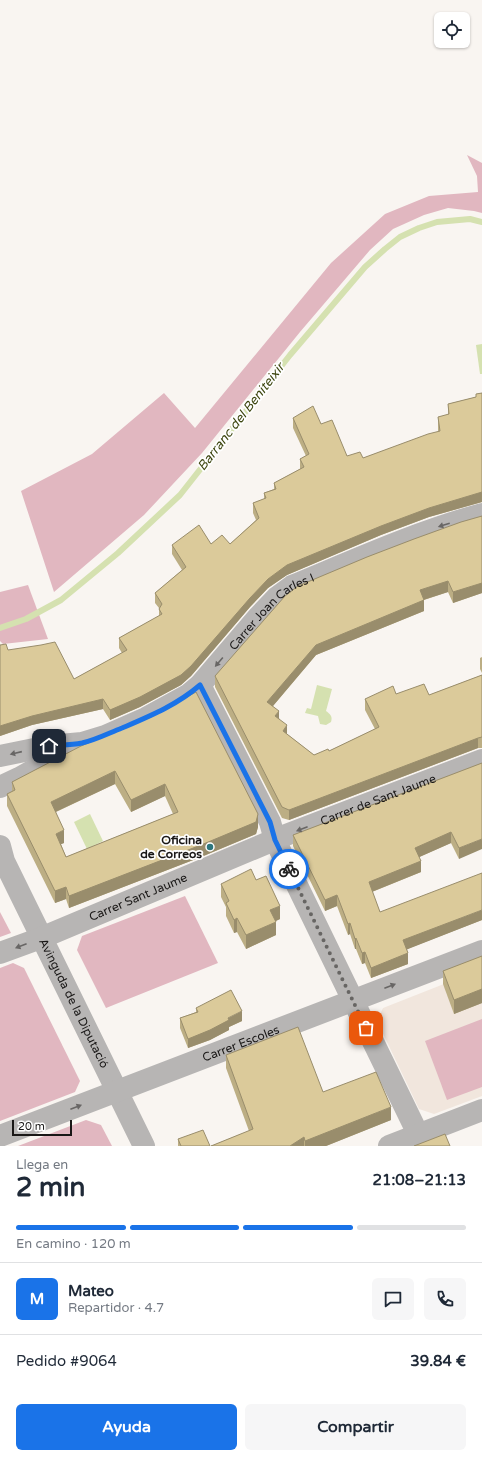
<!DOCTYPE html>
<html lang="es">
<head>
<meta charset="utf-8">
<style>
	:root { --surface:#fff; --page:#f6f6f7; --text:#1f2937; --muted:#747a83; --line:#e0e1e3; --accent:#1a73e8 }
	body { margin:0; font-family:"Varela Round",sans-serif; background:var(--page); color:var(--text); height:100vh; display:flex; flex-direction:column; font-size:15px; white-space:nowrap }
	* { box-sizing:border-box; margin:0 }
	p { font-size:13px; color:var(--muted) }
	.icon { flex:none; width:22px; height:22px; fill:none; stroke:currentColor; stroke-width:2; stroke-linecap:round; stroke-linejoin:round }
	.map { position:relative; height:1146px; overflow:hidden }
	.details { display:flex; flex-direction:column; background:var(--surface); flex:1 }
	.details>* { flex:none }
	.buttons { position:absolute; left:434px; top:12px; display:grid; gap:8px }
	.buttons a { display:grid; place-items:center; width:36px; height:36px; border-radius:6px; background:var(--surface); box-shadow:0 1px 3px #0004; font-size:20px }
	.scale { position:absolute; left:12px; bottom:10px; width:60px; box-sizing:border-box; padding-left:4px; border:2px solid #191716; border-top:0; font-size:11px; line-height:14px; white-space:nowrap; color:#191716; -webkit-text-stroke:3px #fff; paint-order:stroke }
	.pin { position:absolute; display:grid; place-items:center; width:34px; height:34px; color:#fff; margin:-17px; border-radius:8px; box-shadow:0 2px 6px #0006 }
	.courier { position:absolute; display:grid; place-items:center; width:40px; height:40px; margin:-20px; border:3px solid #1a73e8; border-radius:50%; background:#fff; color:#222; box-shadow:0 1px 5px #0007 }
	.headline em { font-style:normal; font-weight:700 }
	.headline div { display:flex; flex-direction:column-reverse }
	.headline { display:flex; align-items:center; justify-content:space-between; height:68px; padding:0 16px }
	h1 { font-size:26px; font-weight:700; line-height:30px }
	.bar { display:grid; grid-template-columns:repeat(4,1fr); gap:6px 4px; align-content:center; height:48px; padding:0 16px }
	.bar i { height:5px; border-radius:3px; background:var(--line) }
	.bar .selected { background:var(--accent) }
	.bar p { grid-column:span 4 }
	.line { display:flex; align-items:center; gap:10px; padding:0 16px; border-top:1px solid var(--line) }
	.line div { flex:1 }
	.round { display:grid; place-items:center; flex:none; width:42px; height:42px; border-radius:6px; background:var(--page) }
	.button { display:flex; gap:8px; margin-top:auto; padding:8px 16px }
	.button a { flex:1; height:46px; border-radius:6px; background:var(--accent); color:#fff; font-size:16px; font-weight:700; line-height:46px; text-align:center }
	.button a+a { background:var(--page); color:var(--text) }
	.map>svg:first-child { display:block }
	.built { fill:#f1e6dd }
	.green { fill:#e1b7c0 }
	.water { fill:#d5e1b0 }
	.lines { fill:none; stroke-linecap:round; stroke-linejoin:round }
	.stream { stroke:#d5e1b0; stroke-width:6 }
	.minor { stroke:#b7b5b4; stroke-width:22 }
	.wall { fill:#bcae84; fill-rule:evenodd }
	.shaded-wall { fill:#998d6c }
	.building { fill:#dbca9a; stroke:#998d6c; fill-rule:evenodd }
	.oneway { fill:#686665 }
	.done { stroke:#676563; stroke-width:4; stroke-dasharray:0 7.2 }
	.route { stroke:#1a73e8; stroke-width:5 }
	.poi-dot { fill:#2d767d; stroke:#fff; stroke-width:1.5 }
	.labels { text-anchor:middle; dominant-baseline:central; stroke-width:3.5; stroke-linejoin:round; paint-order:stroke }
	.street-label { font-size:12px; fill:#191716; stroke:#fff }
	.poi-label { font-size:12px; font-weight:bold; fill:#191716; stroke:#fff; text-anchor:end }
	.water-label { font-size:13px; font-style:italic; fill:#3d460f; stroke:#fff }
</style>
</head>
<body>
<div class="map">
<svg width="482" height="1146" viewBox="0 0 482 1146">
	<rect width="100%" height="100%" fill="#f9f5f1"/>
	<!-- built -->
	<polygon class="built" points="482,969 482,1096 434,1114 419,1109 377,1021 383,1008"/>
	<!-- green -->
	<g class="green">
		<polygon points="467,155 482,163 482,213 474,211 448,208 424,215 393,229 370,250 300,332 202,453 144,515 54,592 21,491 92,454 164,393 195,428 331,263 385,214 429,196 478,192 477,176"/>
		<polygon points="28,585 48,639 3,644 0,641 0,592"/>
		<polygon points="185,896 218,963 106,1008 77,950 82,936"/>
		<polygon points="0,912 11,933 0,937"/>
		<polygon points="13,963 24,968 80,1081 75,1092 0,1121 0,968"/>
		<polygon points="482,1019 482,1087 447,1100 425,1041"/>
		<polygon points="86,1120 101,1125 112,1146 18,1146"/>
	</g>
	<!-- water -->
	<g class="water">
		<polygon points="482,344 482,374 480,374 476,345"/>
		<path d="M317,685L332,689L326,711C330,714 333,716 331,722L326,725L320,724L318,716L305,713L307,708L311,709Z"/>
		<polygon points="90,814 103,841 87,849 74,822"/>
	</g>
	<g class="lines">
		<!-- stream -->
		<polyline class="stream" points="0,628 26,619 61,600 118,553 180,495 290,355 365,267 385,249 400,237 419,228 437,222 470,219 482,222"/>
		<!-- minor -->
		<g class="minor">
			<polyline points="200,685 270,822 275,840 418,1134"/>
			<path id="s1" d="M0,756L49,746L82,743L105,736L146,718L188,695L200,685L259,616L277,597L292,586C355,560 416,532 482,514"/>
			<polyline points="0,787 19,778 75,747"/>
			<path id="s2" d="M0,846L4,861L144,1146"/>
			<path id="s3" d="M0,953L41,938L286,835L482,760"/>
			<path id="s4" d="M0,1136L482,951"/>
			<polyline points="389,1146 482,1110"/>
		</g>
	</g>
	<!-- wall -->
	<g class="wall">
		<polygon points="482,393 482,502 429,517 381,535 287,575 268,588 250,607 191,676 181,685 140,707 110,720 103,709 32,725 0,736 0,645 8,650 74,679 122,653 119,648 119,638 159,616 159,608 155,603 155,593 182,570 172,554 172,545 230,544 256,520 253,513 253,503 264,499 264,493 274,489 274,483 300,469 300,459 306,456 293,428 293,418 321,424 347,456 363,458 438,432 438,417 448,415 448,404 476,397 476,394"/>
		<polygon points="482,516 482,593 453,603 448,592 424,600 424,611 316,655 273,706 287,734 314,755 329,751 375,729 365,710 365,699 396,694 429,695 482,675 482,748 478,748 289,820 282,818 215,687 215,676"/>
		<polygon points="482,657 482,673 480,669 480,658"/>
		<path d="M81,746L258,827L256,834L201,857L69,908L66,899L55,903L7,806V794L12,791V782ZM115,784L131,812L165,796L173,814L66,857L61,844L64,843L56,812Z"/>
		<polygon points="482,763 459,859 451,843 419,857 421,872 372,892 380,912 482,920 407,949 408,964 371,978 365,963 362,964 356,949 355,949 350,934 348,935 337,906 325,911 293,846 293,835"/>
		<polygon points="256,880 280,919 275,921 276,935 246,949 237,932 234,933 226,916 226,907 221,897 221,884"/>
		<polygon points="482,956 482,1003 454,1014 443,984 443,971"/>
		<polygon points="196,1008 242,1021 229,1027 229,1030 210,1040 188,1048 180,1028 180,1018 196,1012"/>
		<polygon points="226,1055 323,1092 391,1120 326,1146 211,1146 249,1131 226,1068"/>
		<polygon points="178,1139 210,1146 178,1146"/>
	</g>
	<!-- shaded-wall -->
	<g class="shaded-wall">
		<polygon points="482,492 482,502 429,517 381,535 287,575 268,588 250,607 191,676 181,685 140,707 110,720 110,710 250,598 268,579 287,565 381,526 429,508"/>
		<polygon points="448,581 448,592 420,601 420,590"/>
		<polygon points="482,583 482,593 453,603 453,592"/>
		<polygon points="424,600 424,611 316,655 267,713 267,702 316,645"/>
		<polygon points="103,699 103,709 32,725 0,736 0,726 32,716"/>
		<polygon points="279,711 279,721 275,716"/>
		<polygon points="287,725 287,736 283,731"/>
		<polygon points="478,738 478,748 289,820 289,810"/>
		<polygon points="115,771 115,784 51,814 51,802"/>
		<polygon points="165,784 165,796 131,812 131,800"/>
		<polygon points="258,814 258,827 256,834 201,857 69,908 69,896"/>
		<polygon points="64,830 64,843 56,846 56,834"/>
		<polygon points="451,832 451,843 415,859 415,848"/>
		<polygon points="482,839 482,849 459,859 459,848"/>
		<polygon points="421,861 421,872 369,893 369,882"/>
		<polygon points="66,887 66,899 55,903 55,891"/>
		<polygon points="337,895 337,906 325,911 325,900"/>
		<polygon points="280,906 280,919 270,924 270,910"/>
		<polygon points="482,910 482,920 403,951 403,940"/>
		<polygon points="237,918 237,932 234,933 234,920"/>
		<polygon points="276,922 276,935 246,949 246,935"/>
		<polygon points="350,923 350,934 348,935 348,924"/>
		<polygon points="356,938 356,949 355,949 355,939"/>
		<polygon points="365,952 365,963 362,964 362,953"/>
		<polygon points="408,953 408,964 371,978 371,968"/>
		<polygon points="482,989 482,1003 454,1014 454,1000"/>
		<polygon points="242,1011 242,1021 229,1027 229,1030 210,1040 188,1048 188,1039"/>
		<polygon points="391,1107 391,1120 326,1146 305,1146 305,1141"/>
		<polygon points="304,1137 304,1146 290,1146"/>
	</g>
	<!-- building -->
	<g class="building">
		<polygon points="482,393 482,492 429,508 381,526 287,565 268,579 250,598 191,666 181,675 140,697 110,710 103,699 32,716 0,726 0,645 6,644 8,650 41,645 55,642 74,679 127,650 119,638 162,614 159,609 162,604 155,593 186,567 172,545 199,525 211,544 222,535 230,544 259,518 253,503 266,498 264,493 276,489 274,483 304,467 300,459 309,454 293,418 313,406 321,424 332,420 347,456 360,452 363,458 428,434 440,431 438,417 449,414 448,404 476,397 476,394"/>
		<polygon points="482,516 482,583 453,592 448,581 420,590 424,600 316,645 267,702 279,711 275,716 287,725 283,731 314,755 328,749 329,751 379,727 365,699 393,686 396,694 424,684 429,695 482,675 482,737 478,738 289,810 282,807 215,676 285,596 298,586 367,557 414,539 461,522"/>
		<path d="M196,692L258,814L256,822L201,845L69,896L66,887L55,891L7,794L15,790L12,782L81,746L151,717ZM115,771L131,800L165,784L178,812L66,857L56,834L64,830L51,802Z"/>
		<polygon points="482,763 482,839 459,848 451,832 415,848 421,861 369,882 380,912 482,873 482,910 403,940 408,953 371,968 365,952 362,953 356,938 355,939 350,923 348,924 337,895 325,900 293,835"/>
		<polygon points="251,869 256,880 266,876 280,906 270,910 276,922 246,935 237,918 234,920 226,903 229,901 221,884"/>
		<polygon points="482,956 482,989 454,1000 443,971"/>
		<polygon points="231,990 242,1011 228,1018 229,1020 210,1030 188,1039 180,1018 198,1012 196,1008"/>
		<polygon points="298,1027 323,1092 376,1072 391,1107 305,1141 304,1137 290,1146 211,1146 253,1129 226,1055"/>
		<polygon points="203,1130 210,1146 181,1146 178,1139"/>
		<polygon points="445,1134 450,1146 414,1146"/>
	</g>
	<!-- one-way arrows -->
	<defs><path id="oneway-solid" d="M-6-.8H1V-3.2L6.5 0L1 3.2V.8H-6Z"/></defs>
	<g class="oneway">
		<use href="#oneway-solid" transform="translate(444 525) rotate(163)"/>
		<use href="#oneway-solid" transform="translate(219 662) rotate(130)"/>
		<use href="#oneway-solid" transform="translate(16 753) rotate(167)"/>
		<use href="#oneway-solid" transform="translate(302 829) rotate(159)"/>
		<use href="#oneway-solid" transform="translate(21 946) rotate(159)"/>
		<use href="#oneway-solid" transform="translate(390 986) rotate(-21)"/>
		<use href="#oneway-solid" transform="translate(76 1107) rotate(-21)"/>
	</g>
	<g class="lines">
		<!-- done -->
		<polyline class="done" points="289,869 366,1028"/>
		<!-- route -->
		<path class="route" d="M49,746C60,745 71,745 82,743C96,740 109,733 122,728C150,716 177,705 200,685L270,822L275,840L289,869"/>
	</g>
	<!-- markers -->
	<circle class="poi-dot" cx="210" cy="847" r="4"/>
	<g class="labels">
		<!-- street labels -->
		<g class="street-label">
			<text stroke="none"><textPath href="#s1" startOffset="319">Carrer Joan Carles I</textPath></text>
			<text stroke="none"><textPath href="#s3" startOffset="408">Carrer de Sant Jaume</textPath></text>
			<text stroke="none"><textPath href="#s3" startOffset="149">Carrer Sant Jaume</textPath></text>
			<text stroke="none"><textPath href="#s2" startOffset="174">Avinguda de la Diputació</textPath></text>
			<text stroke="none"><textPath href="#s4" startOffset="258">Carrer Escoles</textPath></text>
		</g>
		<!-- poi labels -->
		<g class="poi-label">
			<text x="202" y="840">Oficina<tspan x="202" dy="14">de Correos</tspan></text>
		</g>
		<!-- water labels -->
		<g class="water-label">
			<text transform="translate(241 417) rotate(-52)">Barranc del Beniteixir</text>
		</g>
	</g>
</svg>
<div class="buttons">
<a><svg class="icon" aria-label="locate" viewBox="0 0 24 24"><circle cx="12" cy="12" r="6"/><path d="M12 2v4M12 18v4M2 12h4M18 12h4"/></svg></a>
</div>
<div class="scale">20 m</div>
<div class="pin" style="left:366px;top:1028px;background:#ea580c"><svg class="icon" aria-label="bag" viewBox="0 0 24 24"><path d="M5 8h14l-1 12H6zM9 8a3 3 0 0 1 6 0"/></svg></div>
<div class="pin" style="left:49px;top:746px;background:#1f2937"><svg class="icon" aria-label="home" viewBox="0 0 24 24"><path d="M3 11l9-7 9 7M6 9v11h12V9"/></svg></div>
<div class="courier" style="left:289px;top:869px"><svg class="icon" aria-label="bike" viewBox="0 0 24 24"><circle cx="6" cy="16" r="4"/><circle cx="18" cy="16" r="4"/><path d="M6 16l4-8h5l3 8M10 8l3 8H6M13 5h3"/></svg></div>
</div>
<section class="details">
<div class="headline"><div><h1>2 min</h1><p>Llega en</p></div><em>21:08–21:13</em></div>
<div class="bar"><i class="selected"></i><i class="selected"></i><i class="selected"></i><i></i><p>En camino · 120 m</p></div>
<div class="line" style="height:72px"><b class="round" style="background:var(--accent);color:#fff">M</b><div><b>Mateo</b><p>Repartidor · 4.7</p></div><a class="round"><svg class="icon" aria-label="chat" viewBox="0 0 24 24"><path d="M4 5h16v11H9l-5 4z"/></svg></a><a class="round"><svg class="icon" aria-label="phone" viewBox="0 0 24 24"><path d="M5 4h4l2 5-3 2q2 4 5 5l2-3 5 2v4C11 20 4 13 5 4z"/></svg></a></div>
<div class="line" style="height:52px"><div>Pedido #9064</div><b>39.84 €</b></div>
<div class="button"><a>Ayuda</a><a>Compartir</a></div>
</section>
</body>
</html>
